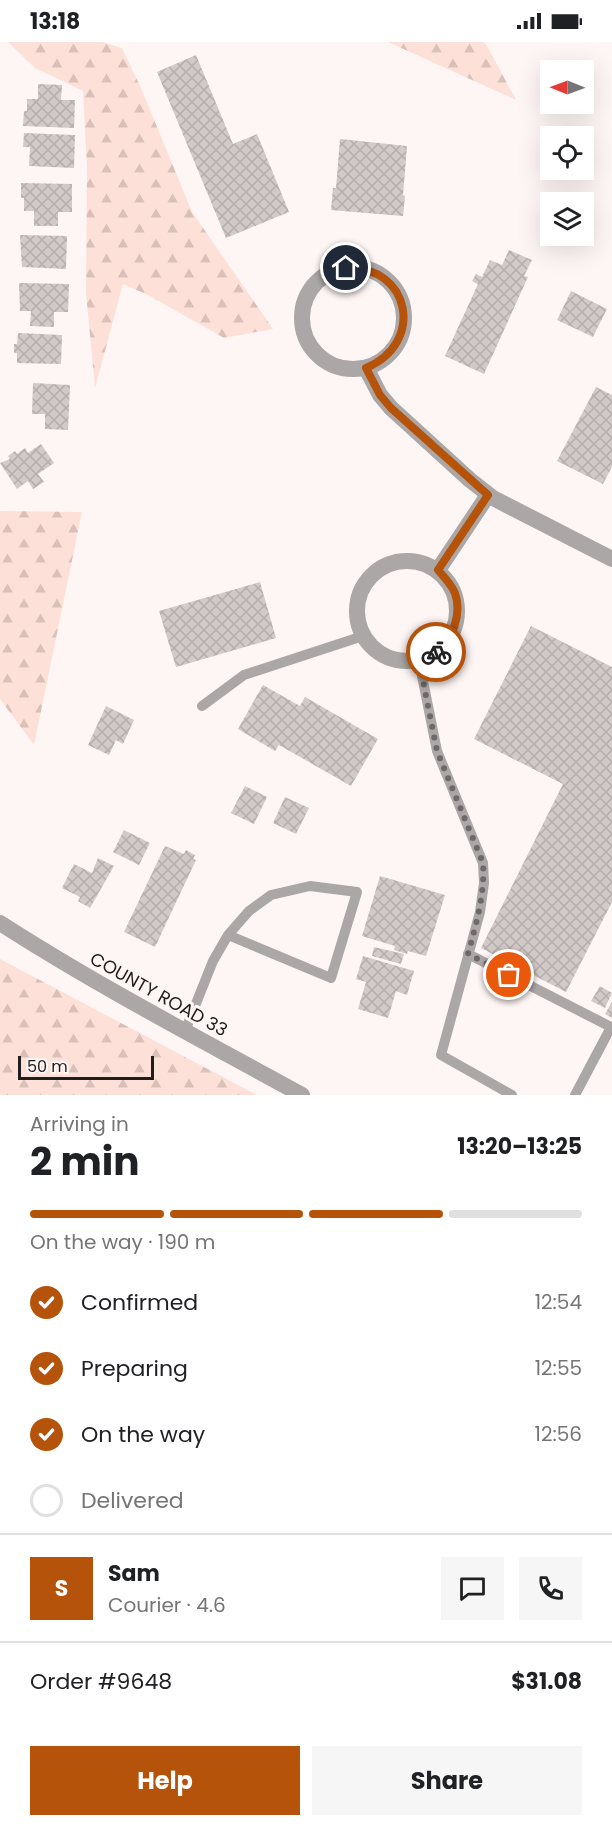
<!DOCTYPE html>
<html lang="en">
<head>
<meta charset="utf-8">
<style>
	:root { --surface:#fff; --page:#f6f6f6; --text:#202124; --muted:#757577; --line:#e0e0e0; --accent:#b45309 }
	body { margin:0; font-family:Poppins,sans-serif; background:var(--page); color:var(--text); height:100vh; display:flex; flex-direction:column; font-size:22px; white-space:nowrap }
	* { box-sizing:border-box; margin:0 }
	p { font-size:20px; color:var(--muted) }
	.icon { flex:none; width:33px; height:33px; fill:none; stroke:currentColor; stroke-width:2; stroke-linecap:round; stroke-linejoin:round }
	.map { position:relative; height:1053px; overflow:hidden }
	.side { display:flex; flex-direction:column; background:var(--surface); flex:1 }
	.side>* { flex:none }
	.needle { width:39px; rotate:271deg }
	.buttons { position:absolute; left:540px; top:18px; display:grid; gap:12px }
	.buttons a { display:grid; place-items:center; width:54px; height:54px; border-radius:0px; background:var(--surface); box-shadow:0 6px 24px #0002; font-size:30px }
	.scale { position:absolute; left:18px; bottom:15px; width:136px; box-sizing:border-box; padding-left:6px; border:3px solid #201d1c; border-top:0; font-size:16px; line-height:21px; white-space:nowrap; color:#201d1c; -webkit-text-stroke:4px #fef6f4; paint-order:stroke }
	.pin { position:absolute; display:grid; place-items:center; width:51px; height:51px; color:#fff; margin:-26px; border:3px solid #fff; border-radius:50%; box-shadow:0 2px 6px #0007 }
	.courier { position:absolute; display:grid; place-items:center; width:60px; height:60px; margin:-30px; border:4px solid #b45309; border-radius:50%; background:#fff; color:#222; box-shadow:0 2px 8px #0007 }
	.overview em { font-style:normal; font-weight:700 }
	.overview div { display:flex; flex-direction:column-reverse }
	.overview { display:flex; align-items:center; justify-content:space-between; height:102px; padding:0 30px }
	h1 { font-size:39px; font-weight:700; line-height:45px }
	.bar { display:grid; grid-template-columns:repeat(4,1fr); gap:9px 6px; align-content:center; height:72px; padding:0 30px }
	.bar i { height:8px; border-radius:4px; background:var(--line) }
	.bar .active { background:var(--accent) }
	.bar p { grid-column:span 4 }
	.line { display:flex; align-items:center; gap:15px; padding:0 30px; border-top:2px solid var(--line) }
	.line div { flex:1 }
	.round { display:grid; place-items:center; flex:none; width:63px; height:63px; border-radius:0px; background:var(--page) }
	ol { padding:0 30px; list-style:none }
	li { display:flex; align-items:center; gap:18px; height:66px }
	li p { margin-inline-start:auto }
	li .icon { padding:6px; border-radius:50%; background:var(--accent); color:#fff; stroke-width:4 }
	li:last-child { color:var(--muted) }
	li i { width:33px; height:33px; border:3px solid var(--line); border-radius:50% }
	.button { display:flex; gap:12px; margin-top:auto; padding:12px 30px }
	.button a { flex:1; height:69px; border-radius:0px; background:var(--accent); color:#fff; font-size:24px; font-weight:700; line-height:69px; text-align:center }
	.button a+a { background:var(--page); color:var(--text) }
	.status { display:flex; justify-content:space-between; align-items:center; height:42px; padding:0 30px; background:var(--surface); direction:ltr }
	.status svg { height:16px; fill:currentColor }
	.map>svg:first-child { display:block }
	.forest { fill:url(#forest-firs) }
	.building { fill:url(#building-cross-hatch) }
	.lines { fill:none; stroke-linecap:round; stroke-linejoin:round }
	.service { stroke:#aba7a6; stroke-width:10 }
	.minor { stroke:#aba7a6; stroke-width:16 }
	.tertiary { stroke:#aba7a6; stroke-width:16 }
	.done { stroke:#6e6968; stroke-width:6; stroke-dasharray:0 10.8 }
	.route { stroke:#b45309; stroke-width:8 }
	.labels { text-anchor:middle; dominant-baseline:central; stroke-width:6; stroke-linejoin:round; paint-order:stroke }
	.street-label { font-size:18px; fill:#201d1c; stroke:#fef6f4 }
</style>
</head>
<body>
<div class="status"><b>13:18</b><svg viewBox="0 0 49 12"><path d="M0 12V9h3v3zM5 12V6h3v6zM10 12V3h3v9zM15 12V0h3v12zM26 1h20v11H26zM47 4h2v5h-2z"/></svg></div>
<div class="map">
<svg width="612" height="1053" viewBox="0 0 612 1053">
	<defs>
		<pattern id="forest-firs" width="22" height="20" patternUnits="userSpaceOnUse" patternTransform="scale(1.5)"><rect width="22" height="20" fill="#fde1d9"/><path d="M5 1l3.5 6h-7zM16 11l3.5 6h-7z" fill="#d9c1ba"/></pattern>
		<pattern id="building-cross-hatch" width="8" height="8" patternUnits="userSpaceOnUse" patternTransform="scale(1.5)"><rect width="8" height="8" fill="#d2cac8"/><path d="M0 0l8 8M0 8l8-8" fill="none" stroke="#b4adab"/></pattern>
	</defs>
	<rect width="100%" height="100%" fill="#fef6f4"/>
	<!-- forest -->
	<g class="forest">
		<polygon points="8,0 102,0 122,6 141,46 192,170 273,287 224,296 148,253 123,242 95,346 86,251 87,126 83,49 35,26"/>
		<polygon points="388,0 483,0 486,2 516,58"/>
		<polygon points="0,469 82,470 34,703 0,657"/>
		<polygon points="0,917 257,1053 0,1053"/>
	</g>
	<!-- building -->
	<g class="building">
		<polygon points="196,13 233,102 257,92 289,170 226,196 157,30"/>
		<polygon points="38,42 62,43 61,58 75,58 74,86 23,84 24,69 27,69 27,57 38,57"/>
		<polygon points="24,91 75,93 74,126 29,124 30,105 23,105"/>
		<polygon points="340,97 407,104 403,153 405,154 403,174 331,168 333,146 336,146"/>
		<polygon points="21,141 72,142 72,170 58,170 58,184 34,184 34,169 24,169 24,156 21,156"/>
		<polygon points="20,193 67,194 66,227 22,225"/>
		<polygon points="509,208 532,218 524,234 528,235 484,332 445,314 478,242 472,239 476,232 482,235 490,218 502,223"/>
		<polygon points="19,241 69,242 68,270 54,270 54,285 30,284 31,269 20,269"/>
		<polygon points="571,249 607,267 593,295 557,278"/>
		<polygon points="18,291 62,293 61,322 17,321 17,311 14,311 14,302 17,302"/>
		<polygon points="33,341 70,343 68,388 45,387 45,372 32,372"/>
		<polygon points="596,345 612,353 612,425 603,442 557,419"/>
		<polygon points="41,402 54,421 38,432 44,440 33,447 28,439 17,447 0,421 10,417 8,414 15,409 17,412 25,406 28,411"/>
		<polygon points="260,540 276,596 176,625 159,569"/>
		<polygon points="531,584 612,625 612,860 566,950 481,906 563,742 474,697"/>
		<polygon points="263,643 300,664 305,655 378,697 351,744 279,703 275,709 238,687"/>
		<polygon points="106,664 134,678 123,702 116,698 109,713 88,703"/>
		<polygon points="245,744 267,755 254,782 231,771"/>
		<polygon points="285,755 309,766 296,792 273,781"/>
		<polygon points="124,788 150,801 139,823 113,810"/>
		<polygon points="165,804 184,812 186,808 195,813 193,817 196,818 155,905 124,890"/>
		<polygon points="98,816 114,824 90,866 78,859 80,855 62,846 74,822 92,831"/>
		<polygon points="380,834 445,853 426,914 408,909 407,912 394,908 395,904 362,894"/>
		<polygon points="374,905 404,912 401,922 372,914"/>
		<polygon points="363,914 414,929 407,953 396,949 388,976 358,967 366,940 356,937"/>
		<polygon points="600,944 612,951 605,966 591,959"/>
		<polygon points="612,960 612,976 605,972"/>
	</g>
	<g class="lines">
		<!-- service -->
		<g class="service">
			<polyline points="419,619 437,709 483,821 484,841 480,870 441,1013 512,1053"/>
			<polyline points="202,664 244,633 363,594"/>
			<polyline points="468,912 611,985 575,1053"/>
			<polyline points="185,989 213,919 228,893 249,869 271,853 310,844 357,850 331,936 228,893"/>
		</g>
		<!-- minor -->
		<g class="minor">
			<circle cx="353" cy="276" r="51"/>
			<polyline points="366,326 380,353 391,366 470,438 493,456 612,517"/>
			<circle cx="407" cy="569" r="50"/>
			<polyline points="438,528 488,453"/>
		</g>
		<!-- tertiary -->
		<path class="tertiary" d="M0,881C98,944 200,997 302,1053"/>
	</g>
	<g class="lines">
		<!-- done -->
		<path class="done" d="M436,610L419,619L437,709L483,821C485,853 476,882 468,912L509,933"/>
		<!-- route -->
		<path class="route" d="M346,226C410,223 426,301 366,326L380,353L391,366L488,453L438,528C444,535 451,542 455,551C462,572 453,598 436,610"/>
	</g>
	<g class="labels">
		<!-- street labels -->
		<g class="street-label">
			<text transform="translate(159 952) rotate(29)">COUNTY ROAD 33</text>
		</g>
	</g>
</svg>
<div class="buttons">
<a><svg class="needle" viewBox="-14 -14 28 28"><path d="M0-13l5 13h-10z" fill="#e53935"/><path d="M0 13l5-13h-10z" fill="#757577"/></svg></a>
<a><svg class="icon" aria-label="locate" viewBox="0 0 24 24"><circle cx="12" cy="12" r="6"/><path d="M12 2v4M12 18v4M2 12h4M18 12h4"/></svg></a>
<a><svg class="icon" aria-label="layers" viewBox="0 0 24 24"><path d="M12 4l9 5-9 5-9-5zM3 14l9 5 9-5"/></svg></a>
</div>
<div class="scale">50 m</div>
<div class="pin" style="left:509px;top:933px;background:#ea580c"><svg class="icon" aria-label="bag" viewBox="0 0 24 24"><path d="M5 8h14l-1 12H6zM9 8a3 3 0 0 1 6 0"/></svg></div>
<div class="pin" style="left:346px;top:226px;background:#1f2937"><svg class="icon" aria-label="home" viewBox="0 0 24 24"><path d="M3 11l9-7 9 7M6 9v11h12V9"/></svg></div>
<div class="courier" style="left:436px;top:610px"><svg class="icon" aria-label="bike" viewBox="0 0 24 24"><circle cx="6" cy="16" r="4"/><circle cx="18" cy="16" r="4"/><path d="M6 16l4-8h5l3 8M10 8l3 8H6M13 5h3"/></svg></div>
</div>
<section class="side">
<div class="overview"><div><h1>2 min</h1><p>Arriving in</p></div><em>13:20–13:25</em></div>
<div class="bar"><i class="active"></i><i class="active"></i><i class="active"></i><i></i><p>On the way · 190 m</p></div>
<ol>
<li><svg class="icon" aria-label="check" viewBox="0 0 24 24"><path d="M5 12l5 5 9-10"/></svg>Confirmed<p>12:54</p></li>
<li><svg class="icon" aria-label="check" viewBox="0 0 24 24"><path d="M5 12l5 5 9-10"/></svg>Preparing<p>12:55</p></li>
<li><svg class="icon" aria-label="check" viewBox="0 0 24 24"><path d="M5 12l5 5 9-10"/></svg>On the way<p>12:56</p></li>
<li><i></i>Delivered</li>
</ol>
<div class="line" style="height:108px"><b class="round" style="background:var(--accent);color:#fff">S</b><div><b>Sam</b><p>Courier · 4.6</p></div><a class="round"><svg class="icon" aria-label="chat" viewBox="0 0 24 24"><path d="M4 5h16v11H9l-5 4z"/></svg></a><a class="round"><svg class="icon" aria-label="phone" viewBox="0 0 24 24"><path d="M5 4h4l2 5-3 2q2 4 5 5l2-3 5 2v4C11 20 4 13 5 4z"/></svg></a></div>
<div class="line" style="height:78px"><div>Order #9648</div><b>$31.08</b></div>
<div class="button"><a>Help</a><a>Share</a></div>
</section>
</body>
</html>
